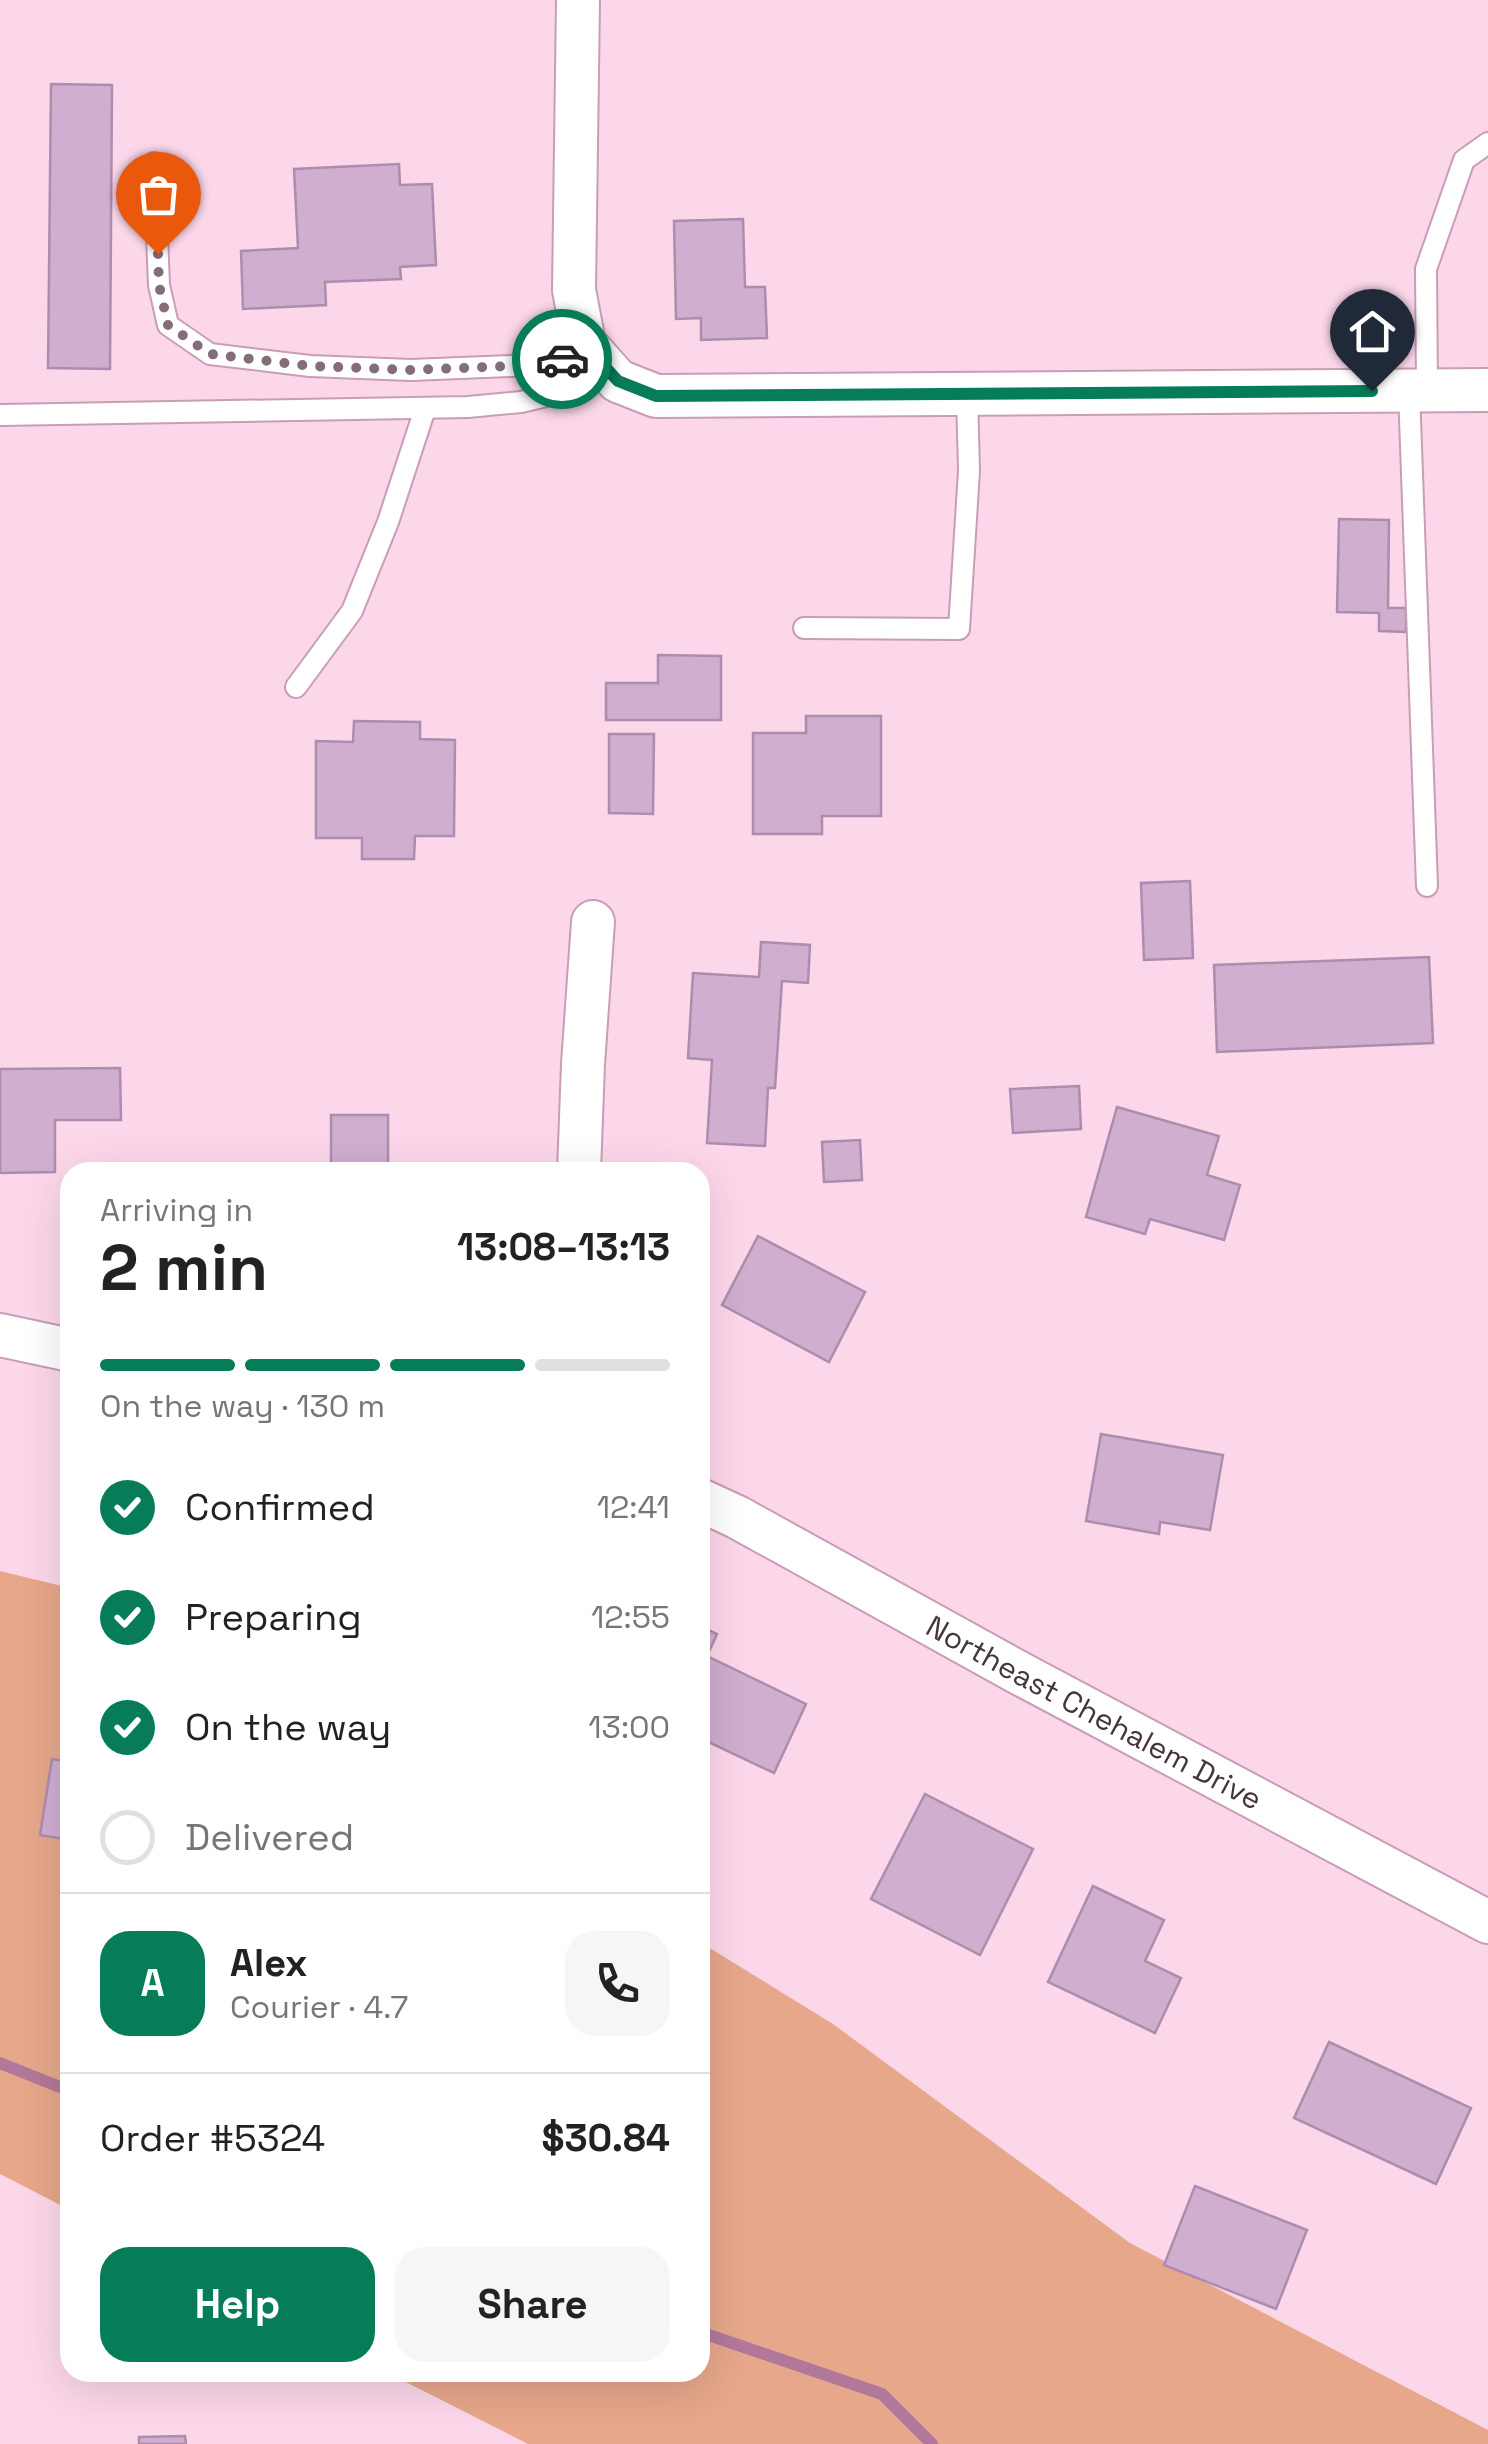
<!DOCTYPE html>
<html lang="en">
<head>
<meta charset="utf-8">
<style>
	:root { --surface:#fff; --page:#f6f6f6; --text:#222; --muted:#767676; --line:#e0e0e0; --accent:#067c59 }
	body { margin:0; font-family:"Space Grotesk",sans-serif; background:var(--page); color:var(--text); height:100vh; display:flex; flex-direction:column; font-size:38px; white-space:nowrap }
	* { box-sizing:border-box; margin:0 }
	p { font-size:32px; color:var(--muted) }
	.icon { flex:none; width:55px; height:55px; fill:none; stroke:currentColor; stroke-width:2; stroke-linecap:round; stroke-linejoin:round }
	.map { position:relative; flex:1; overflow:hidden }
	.drawer { position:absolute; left:60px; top:1162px; width:650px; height:1220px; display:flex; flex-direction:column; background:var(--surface); border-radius:30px; box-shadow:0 10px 40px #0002 }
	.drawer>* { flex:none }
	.pin { position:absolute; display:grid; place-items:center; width:85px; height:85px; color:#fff; margin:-102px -42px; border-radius:50% 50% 50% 0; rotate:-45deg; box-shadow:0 0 10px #0007 }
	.pin .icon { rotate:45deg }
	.courier { position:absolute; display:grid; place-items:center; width:100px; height:100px; margin:-50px; border:8px solid #067c59; border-radius:50%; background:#fff; color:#222; box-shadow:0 2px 12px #0007 }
	.head em { font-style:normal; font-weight:700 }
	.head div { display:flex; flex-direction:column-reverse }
	.head { display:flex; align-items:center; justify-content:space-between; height:170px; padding:0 40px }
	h1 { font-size:65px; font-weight:700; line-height:75px }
	.bar { display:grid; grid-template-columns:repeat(4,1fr); gap:15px 10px; align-content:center; height:120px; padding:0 40px }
	.bar i { height:12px; border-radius:8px; background:var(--line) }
	.bar .selected { background:var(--accent) }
	.bar p { grid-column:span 4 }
	.line { display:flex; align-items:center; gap:25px; padding:0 40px; border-top:2px solid var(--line) }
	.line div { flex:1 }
	.round { display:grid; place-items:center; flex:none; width:105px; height:105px; border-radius:30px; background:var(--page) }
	ol { padding:0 40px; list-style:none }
	li { display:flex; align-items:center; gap:30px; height:110px }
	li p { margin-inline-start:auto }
	li .icon { padding:10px; border-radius:50%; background:var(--accent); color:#fff; stroke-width:4 }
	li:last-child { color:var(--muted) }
	li i { width:55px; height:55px; border:5px solid var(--line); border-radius:50% }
	.button { display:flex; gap:20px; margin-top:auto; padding:20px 40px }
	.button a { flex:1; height:115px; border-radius:30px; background:var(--accent); color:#fff; font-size:40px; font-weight:700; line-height:115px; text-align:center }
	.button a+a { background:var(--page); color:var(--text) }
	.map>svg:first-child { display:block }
	.green { fill:#e6a78b }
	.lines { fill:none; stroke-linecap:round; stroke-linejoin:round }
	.stream { stroke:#b27899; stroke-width:12 }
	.building { fill:#cfaed0; stroke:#ac8dae; stroke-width:2.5 }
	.lane-casing { stroke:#c99db5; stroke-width:24 }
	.street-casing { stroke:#c99db5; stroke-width:46 }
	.lane { stroke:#fff; stroke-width:20 }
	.street { stroke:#fff; stroke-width:42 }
	.done { stroke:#856c7a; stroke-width:10; stroke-dasharray:0 18 }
	.route { stroke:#067c59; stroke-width:12 }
	.labels { text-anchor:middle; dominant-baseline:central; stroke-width:9; stroke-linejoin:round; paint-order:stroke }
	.street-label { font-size:30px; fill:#45333d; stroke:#fdeaf4 }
</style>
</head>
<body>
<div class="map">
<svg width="1488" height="2444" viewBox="0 0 1488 2444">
	<rect width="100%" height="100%" fill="#fcd7ea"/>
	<!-- green -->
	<g class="green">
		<polygon points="0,1571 70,1588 70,2210 0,2174"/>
		<polygon points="700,1942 833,2024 1130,2243 1488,2430 1488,2444 528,2444 388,2373 700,2372"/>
	</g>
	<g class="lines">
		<!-- stream -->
		<g class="stream">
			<polyline points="0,2063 70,2091"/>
			<polyline points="700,2332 882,2394 932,2444"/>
		</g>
	</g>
	<!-- building -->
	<g class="building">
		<polygon points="51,84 112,85 110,369 48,368"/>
		<polygon points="399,164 400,185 432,184 436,265 400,267 401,279 325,282 326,305 243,309 241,251 298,248 294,169"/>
		<polygon points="743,219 745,287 765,287 767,338 701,340 701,318 676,319 674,221"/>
		<polygon points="1339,519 1389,520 1388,608 1406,608 1406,632 1379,631 1379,613 1337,612"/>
		<polygon points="658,655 721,656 721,720 606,720 606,683 658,683"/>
		<polygon points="806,716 881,716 881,816 822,816 822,834 753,834 753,733 806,733"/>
		<polygon points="354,721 420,722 420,739 455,740 454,836 415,836 414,859 362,859 362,838 316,838 316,741 353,742"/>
		<polygon points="609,734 654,734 653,814 609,813"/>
		<polygon points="1190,881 1193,958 1144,960 1141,883"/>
		<polygon points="761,942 810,945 808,983 782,981 775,1088 768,1088 765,1146 707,1143 712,1060 688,1058 693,973 759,977"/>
		<polygon points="1429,957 1433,1043 1217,1052 1214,965"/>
		<polygon points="120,1068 121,1120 55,1120 55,1172 0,1173 0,1069"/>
		<polygon points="1079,1086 1081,1129 1013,1133 1010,1089"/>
		<polygon points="1117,1107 1219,1136 1207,1175 1240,1185 1224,1240 1150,1219 1145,1234 1086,1217"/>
		<rect x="331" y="1115" width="57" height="57"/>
		<polygon points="860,1140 862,1180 824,1182 822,1142"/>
		<polygon points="758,1236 865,1292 829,1362 722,1305"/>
		<polygon points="1101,1434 1223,1455 1210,1530 1160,1522 1159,1534 1086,1521"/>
		<polygon points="700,1626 717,1634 707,1656 806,1704 774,1773 700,1738"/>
		<polygon points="52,1759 70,1762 70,1840 40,1835"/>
		<polygon points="925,1794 1033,1849 980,1955 871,1899"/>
		<polygon points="1093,1886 1164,1920 1145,1961 1181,1978 1155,2033 1048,1982"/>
		<polygon points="1329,2042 1471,2108 1436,2184 1294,2118"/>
		<polygon points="1195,2186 1307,2230 1276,2309 1164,2265"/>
		<polygon points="185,2436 186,2444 139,2444 139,2437"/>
	</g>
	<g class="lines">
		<!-- lane casing -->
		<g class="lane-casing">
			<g id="lane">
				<polyline points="154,163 159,285 168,325 210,354 310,366 411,370 511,366 592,355"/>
				<polyline points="1427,390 1426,269 1464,160 1488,143"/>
				<polyline points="1409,391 1427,886"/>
				<polyline points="0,415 468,407 521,402 567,391 606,368"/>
				<polyline points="804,628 959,629 969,471 967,394"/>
				<polyline points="296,687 352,611 388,522 425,409"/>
			</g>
		</g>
		<!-- street casing -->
		<g class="street-casing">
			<g id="street">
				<polyline points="578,0 574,290 584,343 618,381 656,396 1488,390"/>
				<polyline points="579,1172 583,1064 593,922"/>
				<polyline points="0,1335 70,1350"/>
				<path id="s1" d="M700,1500L737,1517L1021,1674L1488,1922"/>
			</g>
		</g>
		<!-- lane -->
		<use href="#lane" class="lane"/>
		<!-- street -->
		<use href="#street" class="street"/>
	</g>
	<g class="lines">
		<!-- done -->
		<polyline class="done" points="158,254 159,285 168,325 210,354 310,366 411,370 511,366 562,359"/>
		<!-- route -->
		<polyline class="route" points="562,359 594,355 618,381 656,396 1372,391"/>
	</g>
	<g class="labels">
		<!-- street labels -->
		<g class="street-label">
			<text stroke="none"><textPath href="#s1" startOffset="448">Northeast Chehalem Drive</textPath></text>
		</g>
	</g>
</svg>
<div class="pin" style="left:158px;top:254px;background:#ea580c"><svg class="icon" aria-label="bag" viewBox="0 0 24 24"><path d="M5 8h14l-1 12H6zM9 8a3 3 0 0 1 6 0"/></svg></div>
<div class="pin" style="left:1372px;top:391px;background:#1f2937"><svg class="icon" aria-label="home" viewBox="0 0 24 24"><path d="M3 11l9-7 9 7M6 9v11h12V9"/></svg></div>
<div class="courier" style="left:562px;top:359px"><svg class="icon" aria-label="car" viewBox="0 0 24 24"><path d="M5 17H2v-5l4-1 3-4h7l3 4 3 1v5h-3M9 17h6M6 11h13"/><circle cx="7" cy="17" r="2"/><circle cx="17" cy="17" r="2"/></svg></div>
<section class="drawer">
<div class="head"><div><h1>2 min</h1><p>Arriving in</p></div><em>13:08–13:13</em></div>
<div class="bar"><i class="selected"></i><i class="selected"></i><i class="selected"></i><i></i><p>On the way · 130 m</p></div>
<ol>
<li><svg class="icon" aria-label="check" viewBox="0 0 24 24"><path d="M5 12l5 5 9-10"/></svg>Confirmed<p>12:41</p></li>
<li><svg class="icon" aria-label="check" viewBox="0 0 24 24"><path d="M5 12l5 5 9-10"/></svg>Preparing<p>12:55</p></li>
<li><svg class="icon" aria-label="check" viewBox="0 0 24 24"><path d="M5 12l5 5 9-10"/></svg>On the way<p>13:00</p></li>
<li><i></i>Delivered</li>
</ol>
<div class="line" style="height:180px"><b class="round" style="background:var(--accent);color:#fff">A</b><div><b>Alex</b><p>Courier · 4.7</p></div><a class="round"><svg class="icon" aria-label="phone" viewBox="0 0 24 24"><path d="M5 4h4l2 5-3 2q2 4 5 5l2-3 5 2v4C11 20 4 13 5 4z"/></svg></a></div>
<div class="line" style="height:130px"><div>Order #5324</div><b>$30.84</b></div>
<div class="button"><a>Help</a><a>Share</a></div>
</section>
</div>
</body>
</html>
